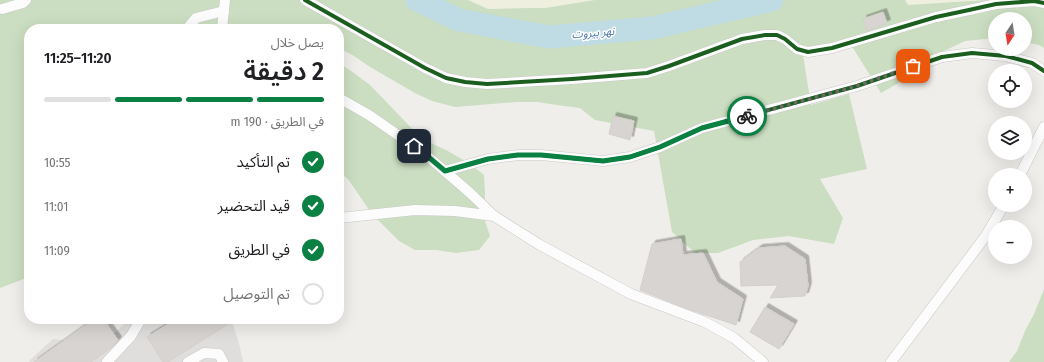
<!DOCTYPE html>
<html lang="ar">
<head>
<meta charset="utf-8">
<style>
	:root { --surface:#fff; --page:#f2f2f2; --text:#202124; --muted:#757577; --line:#e0e0e0; --accent:#0b8043 }
	body { margin:0; font-family:"Fira Sans Condensed","Noto Sans Arabic",sans-serif; background:var(--page); color:var(--text); direction:rtl; height:100vh; display:flex; flex-direction:column; font-size:15px; white-space:nowrap }
	* { box-sizing:border-box; margin:0 }
	p { font-size:13px; color:var(--muted) }
	.icon { flex:none; width:22px; height:22px; fill:none; stroke:currentColor; stroke-width:2; stroke-linecap:round; stroke-linejoin:round }
	.map { position:relative; flex:1; overflow:hidden; direction:ltr }
	.drawer { position:absolute; left:24px; top:24px; width:320px; height:300px; display:flex; flex-direction:column; background:var(--surface); border-radius:16px; box-shadow:0 4px 16px #0002; direction:rtl }
	.drawer>* { flex:none }
	.needle { width:26px; rotate:192deg }
	.controls { position:absolute; left:988px; top:12px; display:grid; gap:8px }
	.controls a { display:grid; place-items:center; width:44px; height:44px; border-radius:50%; background:var(--surface); box-shadow:0 4px 16px #0002; font-size:20px }
	.pin { position:absolute; display:grid; place-items:center; width:34px; height:34px; color:#fff; margin:-17px; border-radius:8px; box-shadow:0 2px 6px #0006 }
	.courier { position:absolute; display:grid; place-items:center; width:40px; height:40px; margin:-20px; border:3px solid #0b8043; border-radius:50%; background:#fff; color:#222; box-shadow:0 1px 5px #0007 }
	.headline em { font-style:normal; font-weight:600 }
	.headline div { display:flex; flex-direction:column-reverse }
	.headline { display:flex; align-items:center; justify-content:space-between; height:68px; padding:0 20px }
	h1 { font-size:26px; font-weight:600; line-height:30px }
	.bar { display:grid; grid-template-columns:repeat(4,1fr); gap:6px 4px; align-content:center; height:48px; padding:0 20px }
	.bar i { height:5px; border-radius:3px; background:var(--line) }
	.bar .current { background:var(--accent) }
	.bar p { grid-column:span 4 }
	ol { padding:0 20px; list-style:none }
	li { display:flex; align-items:center; gap:12px; height:44px }
	li p { margin-inline-start:auto }
	li .icon { padding:4px; border-radius:50%; background:var(--accent); color:#fff; stroke-width:4 }
	li:last-child { color:var(--muted) }
	li i { width:22px; height:22px; border:2px solid var(--line); border-radius:50% }
	.map>svg:first-child { display:block }
	.residential { fill:#dfdedc }
	.farmland { fill:#efefdf }
	.forest { fill:#cbdec1 }
	.lines { fill:none; stroke-linecap:round; stroke-linejoin:round }
	.river { stroke:#bfdbe3; stroke-width:23 }
	.building { fill:#d7d4d2; stroke:#d3d0cc; filter:url(#shadow) }
	.minor-casing { stroke:#c9c8c7; stroke-width:11 }
	.minor { stroke:#fdfcfc; stroke-width:10 }
	.cycleway-casing { stroke:#fff; stroke-width:6 }
	.cycleway { stroke:#1b5e20; stroke-width:4 }
	.done { stroke:#6a6968; stroke-width:4; stroke-dasharray:0 7.2 }
	.route { stroke:#0b8043; stroke-width:5 }
	.labels { text-anchor:middle; dominant-baseline:central; stroke-width:3; stroke-linejoin:round; paint-order:stroke }
	.water-label { font-size:11px; font-style:italic; fill:#4a7aab; stroke:#fff }
</style>
</head>
<body>
<div class="map">
<svg width="1044" height="362" viewBox="0 0 1044 362">
	<defs>
		<filter id="shadow"><feDropShadow dx="3.5" dy="-3.5" stdDeviation="0" flood-color="#0004"/></filter>
	</defs>
	<rect width="100%" height="100%" fill="#f0eeeb"/>
	<!-- residential -->
	<polygon class="residential" points="129,319 231,319 239,343 243,362 30,362 29,361 53,339 85,342 116,332"/>
	<!-- farmland -->
	<g class="farmland">
		<polygon points="468,0 595,0 545,8 530,8 488,9"/>
		<polygon points="905,0 987,0 908,5"/>
	</g>
	<!-- forest -->
	<g class="forest">
		<polygon points="0,0 468,0 488,9 530,8 545,8 595,0 905,0 908,5 987,0 1044,0 1044,48 1039,45 1025,42 1025,19 995,19 995,38 965,41 944,51 909,77 881,93 848,40 803,55 811,105 849,94 867,169 820,179 843,218 834,244 789,236 753,240 718,253 695,253 672,232 654,131 595,120 580,108 557,105 537,102 516,102 455,107 432,101 415,93 370,67 354,56 339,48 339,29 29,29 29,277 0,288"/>
		<polygon points="339,63 354,73 370,85 422,139 446,150 469,163 484,175 485,194 484,218 490,236 479,250 456,253 436,250 415,250 399,241 372,214 348,179 339,172"/>
		<polygon points="1044,289 1044,362 1009,362 1017,351 1025,331 1034,314"/>
	</g>
	<g class="lines">
		<!-- river -->
		<polyline class="river" points="417,0 459,20 549,37 652,28 772,0"/>
	</g>
	<!-- building -->
	<g class="building">
		<polygon points="883,12 887,23 867,31 863,19"/>
		<polygon points="613,116 634,121 630,140 609,134"/>
		<polygon points="681,239 683,255 703,253 717,282 743,299 736,325 688,309 640,290 652,244"/>
		<polygon points="785,246 805,259 808,286 805,296 770,298 778,285 741,286 740,262 759,248"/>
		<polygon points="765,307 794,324 779,349 750,332"/>
		<polygon points="94,319 103,319 118,340 112,347 91,362 34,362"/>
		<polygon points="176,319 236,319 168,362 163,362 147,337"/>
	</g>
	<g class="lines">
		<!-- minor casing -->
		<g class="minor-casing">
			<g id="minor">
				<polyline points="305,0 425,68 446,78 465,82 487,84 572,79 647,73 669,66 742,39 765,35 777,35 785,39 797,49 808,52 832,48 936,17 969,10 996,4 1034,1 1044,3"/>
				<polyline points="2,9 23,3 26,0"/>
				<polyline points="187,29 196,18 224,11"/>
				<polyline points="222,29 225,0"/>
				<polyline points="339,98 369,115 425,154 469,192 494,216 540,245 631,294 705,322 734,338 763,362"/>
				<polyline points="445,171 488,159 518,155 541,155 603,161 630,157 660,147 702,128 857,86 942,57 972,53 1006,56 1032,63 1044,71"/>
				<polyline points="1020,175 1044,127"/>
				<polyline points="339,218 415,210 455,211 494,216"/>
				<polyline points="107,362 131,336 141,319"/>
				<polyline points="188,362 204,353 219,354 223,362"/>
				<polyline points="891,362 985,237 1004,205"/>
			</g>
		</g>
		<!-- minor -->
		<use href="#minor" class="minor"/>
		<!-- cycleway casing -->
		<g class="cycleway-casing">
			<g id="cycleway">
				<polyline points="305,0 425,68 446,78 465,82 487,84 572,79 647,73 669,66 742,39 765,35 777,35 785,39 797,49 808,52 832,48 936,17 969,10 996,4 1034,1 1044,3"/>
				<polyline points="445,171 488,159 518,155 541,155 603,161 630,157 660,147 702,128 857,86 942,57 972,53 1006,56 1032,63 1044,71"/>
			</g>
		</g>
		<!-- cycleway -->
		<use href="#cycleway" class="cycleway"/>
	</g>
	<g class="lines">
		<!-- done -->
		<polyline class="done" points="747,116 857,86 913,66"/>
		<!-- route -->
		<polyline class="route" points="414,146 425,154 445,171 488,159 518,155 541,155 603,161 630,157 660,147 702,128 747,116"/>
	</g>
	<g class="labels">
		<!-- water labels -->
		<g class="water-label">
			<text transform="translate(593 33) rotate(-5)">نهر بيروت</text>
		</g>
	</g>
</svg>
<div class="controls">
<a><svg class="needle" viewBox="-14 -14 28 28"><path d="M0-13l5 13h-10z" fill="#e53935"/><path d="M0 13l5-13h-10z" fill="#757577"/></svg></a>
<a><svg class="icon" aria-label="locate" viewBox="0 0 24 24"><circle cx="12" cy="12" r="6"/><path d="M12 2v4M12 18v4M2 12h4M18 12h4"/></svg></a>
<a><svg class="icon" aria-label="layers" viewBox="0 0 24 24"><path d="M12 4l9 5-9 5-9-5zM3 14l9 5 9-5"/></svg></a>
<a>+</a>
<a>−</a>
</div>
<div class="pin" style="left:913px;top:66px;background:#ea580c"><svg class="icon" aria-label="bag" viewBox="0 0 24 24"><path d="M5 8h14l-1 12H6zM9 8a3 3 0 0 1 6 0"/></svg></div>
<div class="pin" style="left:414px;top:146px;background:#1f2937"><svg class="icon" aria-label="home" viewBox="0 0 24 24"><path d="M3 11l9-7 9 7M6 9v11h12V9"/></svg></div>
<div class="courier" style="left:747px;top:116px"><svg class="icon" aria-label="bike" viewBox="0 0 24 24"><circle cx="6" cy="16" r="4"/><circle cx="18" cy="16" r="4"/><path d="M6 16l4-8h5l3 8M10 8l3 8H6M13 5h3"/></svg></div>
<section class="drawer">
<div class="headline"><div><h1>2 دقيقة</h1><p>يصل خلال</p></div><em>11:20–11:25</em></div>
<div class="bar"><i class="current"></i><i class="current"></i><i class="current"></i><i></i><p>في الطريق · 190 m</p></div>
<ol>
<li><svg class="icon" aria-label="check" viewBox="0 0 24 24"><path d="M5 12l5 5 9-10"/></svg>تم التأكيد<p>10:55</p></li>
<li><svg class="icon" aria-label="check" viewBox="0 0 24 24"><path d="M5 12l5 5 9-10"/></svg>قيد التحضير<p>11:01</p></li>
<li><svg class="icon" aria-label="check" viewBox="0 0 24 24"><path d="M5 12l5 5 9-10"/></svg>في الطريق<p>11:09</p></li>
<li><i></i>تم التوصيل</li>
</ol>
</section>
</div>
</body>
</html>
